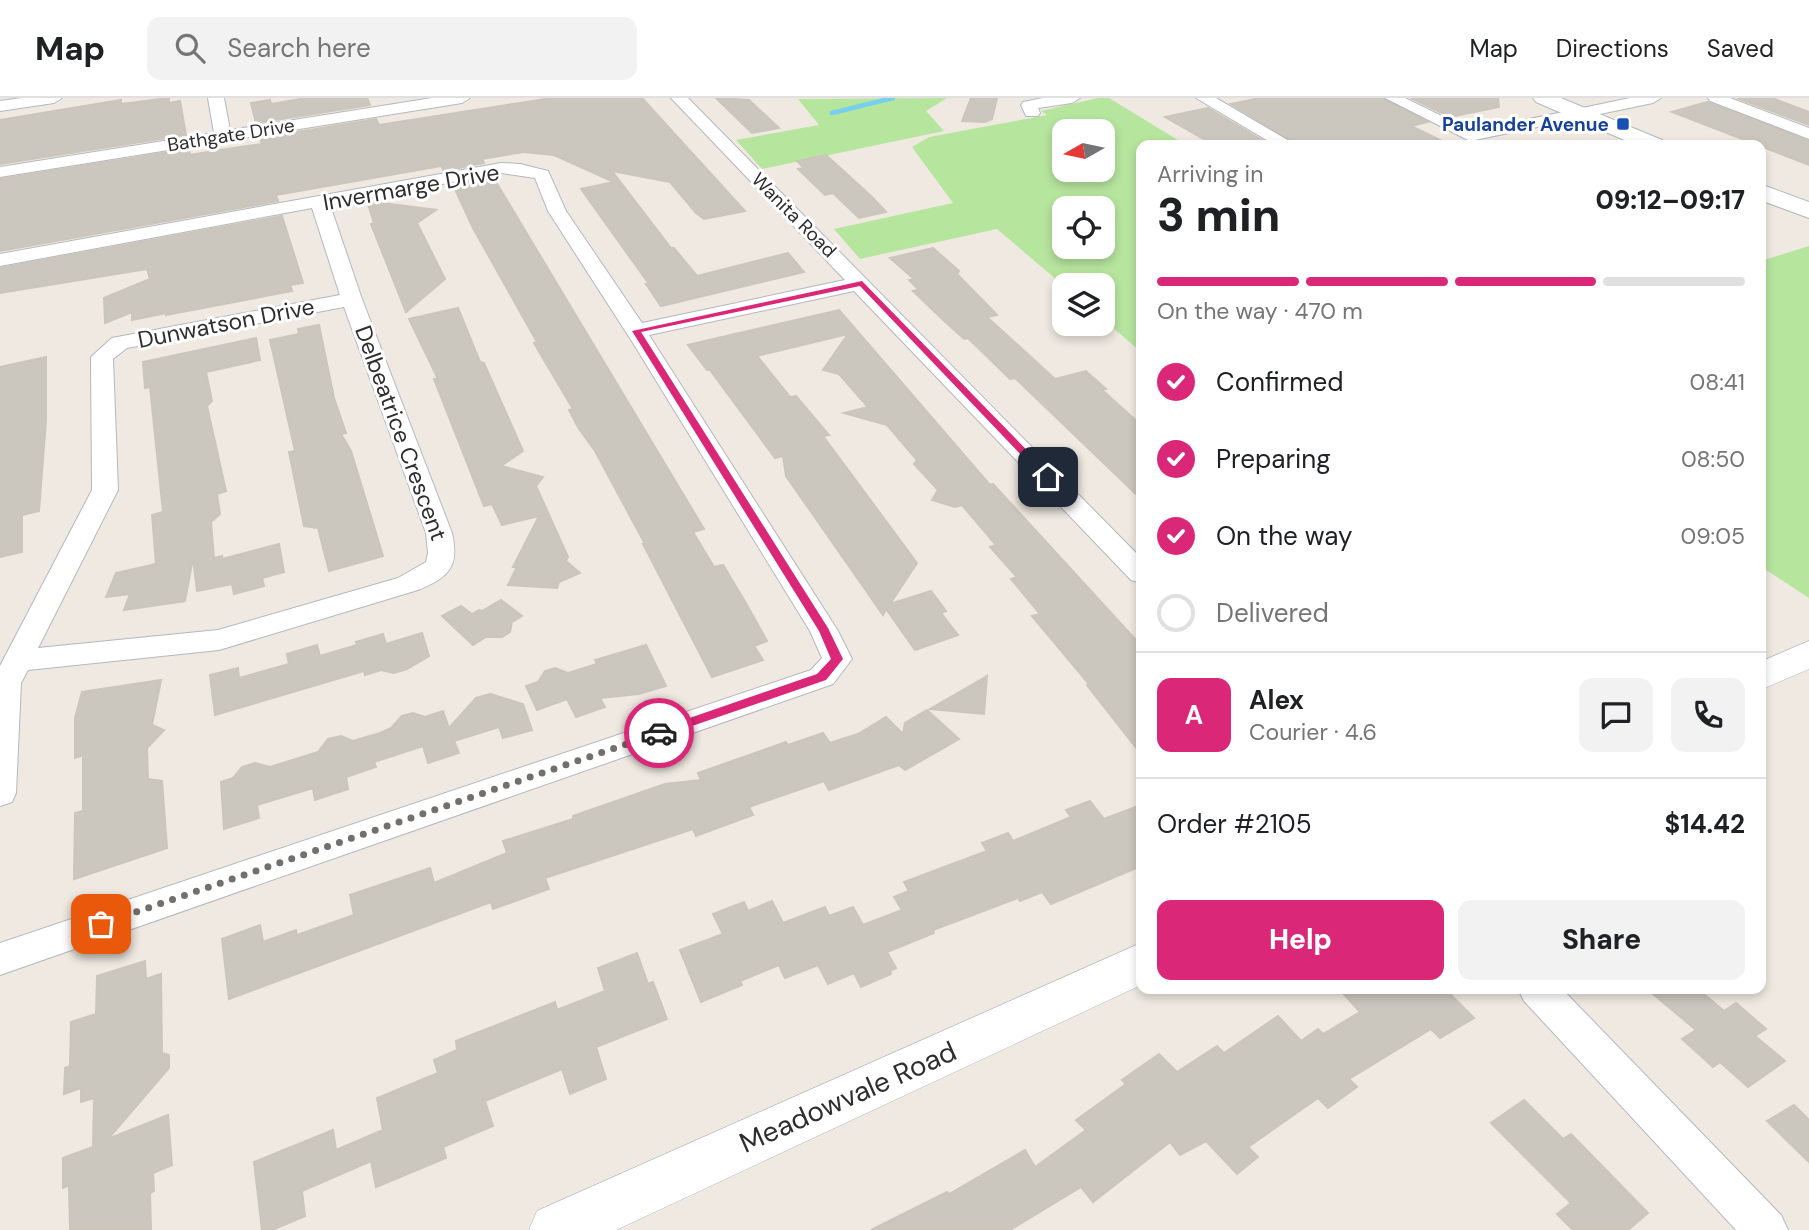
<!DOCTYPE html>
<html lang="en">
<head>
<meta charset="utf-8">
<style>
	:root { --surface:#fff; --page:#f2f2f2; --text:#202124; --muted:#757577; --line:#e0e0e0; --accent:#db2777 }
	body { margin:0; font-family:"DM Sans",sans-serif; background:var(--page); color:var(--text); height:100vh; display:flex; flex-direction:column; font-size:26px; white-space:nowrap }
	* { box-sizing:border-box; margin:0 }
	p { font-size:23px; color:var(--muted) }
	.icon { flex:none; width:38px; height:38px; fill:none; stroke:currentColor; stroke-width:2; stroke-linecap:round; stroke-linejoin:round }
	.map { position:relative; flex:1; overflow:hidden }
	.panel { position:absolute; left:1136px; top:42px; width:630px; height:854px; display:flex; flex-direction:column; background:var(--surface); border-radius:14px; box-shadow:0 4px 10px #0003 }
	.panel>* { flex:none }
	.needle { width:46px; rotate:261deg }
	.tools { position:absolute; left:1052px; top:21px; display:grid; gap:14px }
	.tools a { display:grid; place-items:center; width:63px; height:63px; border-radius:14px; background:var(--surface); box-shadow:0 4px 10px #0003; font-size:35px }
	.pin { position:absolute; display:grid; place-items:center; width:60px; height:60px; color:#fff; margin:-30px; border-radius:14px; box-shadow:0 4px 10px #0006 }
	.courier { position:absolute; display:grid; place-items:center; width:70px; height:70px; margin:-35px; border:5px solid #db2777; border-radius:50%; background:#fff; color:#222; box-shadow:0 2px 9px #0007 }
	.head em { font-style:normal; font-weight:800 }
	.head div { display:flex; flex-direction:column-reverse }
	.head { display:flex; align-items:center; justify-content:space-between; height:119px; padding:0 21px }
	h1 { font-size:46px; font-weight:800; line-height:52px }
	.bar { display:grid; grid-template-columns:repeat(4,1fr); gap:10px 7px; align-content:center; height:84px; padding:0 21px }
	.bar i { height:9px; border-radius:5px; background:var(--line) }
	.bar .selected { background:var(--accent) }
	.bar p { grid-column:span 4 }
	.line { display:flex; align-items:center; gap:18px; padding:0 21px; border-top:2px solid var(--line) }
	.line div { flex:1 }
	.round { display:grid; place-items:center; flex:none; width:74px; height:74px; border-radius:14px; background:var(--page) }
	ol { padding:0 21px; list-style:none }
	li { display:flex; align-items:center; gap:21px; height:77px }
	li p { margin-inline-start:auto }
	li .icon { padding:7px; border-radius:50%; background:var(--accent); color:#fff; stroke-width:4 }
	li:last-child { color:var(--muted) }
	li i { width:38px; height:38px; border:4px solid var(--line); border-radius:50% }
	.action { display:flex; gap:14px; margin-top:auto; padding:14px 21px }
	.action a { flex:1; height:80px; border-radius:14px; background:var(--accent); color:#fff; font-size:28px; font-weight:800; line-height:80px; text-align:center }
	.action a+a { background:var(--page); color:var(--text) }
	header { display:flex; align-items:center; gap:42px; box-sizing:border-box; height:98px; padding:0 35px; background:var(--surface); border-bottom:2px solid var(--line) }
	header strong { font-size:33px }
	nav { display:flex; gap:38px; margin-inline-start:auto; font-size:24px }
	.search { width:490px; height:63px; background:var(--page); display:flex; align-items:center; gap:18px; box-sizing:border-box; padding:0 24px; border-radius:14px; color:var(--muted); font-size:26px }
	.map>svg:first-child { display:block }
	.green { fill:#b6e59e; fill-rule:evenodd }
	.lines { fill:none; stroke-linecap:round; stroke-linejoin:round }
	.stream { stroke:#75cff0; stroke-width:4.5 }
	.building { fill:#cbc7bf; stroke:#cbc5ba; stroke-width:2 }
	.minor-casing { stroke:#b4b7c1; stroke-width:2 }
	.tertiary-casing { stroke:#b4b7c1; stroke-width:1 }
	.secondary-casing { stroke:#b4b7c1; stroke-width:2 }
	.minor { fill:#fff; fill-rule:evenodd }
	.tertiary { fill:#fff; fill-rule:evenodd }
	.secondary { fill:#fff; fill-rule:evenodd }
	.route { fill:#db2777 }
	.done { stroke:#726f6d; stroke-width:7; stroke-dasharray:0 12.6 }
	.transit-dot { fill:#1a4fb4; stroke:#fff; stroke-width:2.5 }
	.labels { text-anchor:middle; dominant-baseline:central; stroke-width:6; stroke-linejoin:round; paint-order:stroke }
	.far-transit-label { font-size:19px; font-weight:bold; fill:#164399; stroke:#fff; text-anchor:end }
	.far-street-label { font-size:19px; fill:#2e2e2e; stroke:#fff }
	.street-label { font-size:23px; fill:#2e2e2e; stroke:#fff }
	.near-street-label { font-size:28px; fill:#2e2e2e; stroke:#fff }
</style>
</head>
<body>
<header>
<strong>Map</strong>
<div class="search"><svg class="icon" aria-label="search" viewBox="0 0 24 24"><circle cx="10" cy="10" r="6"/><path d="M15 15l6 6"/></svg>Search here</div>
<nav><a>Map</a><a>Directions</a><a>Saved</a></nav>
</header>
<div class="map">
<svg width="1809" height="1132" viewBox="0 0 1809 1132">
	<rect width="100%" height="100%" fill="#efe9e1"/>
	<!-- green -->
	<g class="green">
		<polygon points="947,0 926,13 944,33 762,71 736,42 819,27 798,1"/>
		<path d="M1098,0H1109L1186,47H1141V254L1103,221L1102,187L1064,188L997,131L860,161L834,131L953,105L912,49L929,39L1047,17L1041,13ZM1102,33V72H1064V33ZM1102,110V149H1064V110Z"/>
		<polygon points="1809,148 1809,500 1760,468 1761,163"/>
	</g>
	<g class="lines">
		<!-- stream -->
		<polyline class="stream" points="832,15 893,0"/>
	</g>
	<!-- building -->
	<g class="building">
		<polygon points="169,0 169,5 180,3 186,37 0,66 0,22 121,2 121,6"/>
		<polygon points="307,0 367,0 370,7 256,25 251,5 270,2 271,6"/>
		<polygon points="552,0 642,0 745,113 704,121 696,115 670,84 612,73 671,150 674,150 697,178 788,155 804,174 661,208 646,186 649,186 581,91 614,84 554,57 523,54 482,61 484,65 444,73 441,68 276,97 278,103 0,153 0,81 189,51 190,57 220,52 262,46 260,40 376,21 379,27"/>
		<polygon points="716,0 749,2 779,30 752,35"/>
		<polygon points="971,0 997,0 992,21 985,24 962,23"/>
		<polygon points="1260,0 1383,0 1428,24 1411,28 1450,47 1298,47 1231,6"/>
		<polygon points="1411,0 1498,0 1499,9 1450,19"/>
		<polygon points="1737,0 1772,0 1809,14 1809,27"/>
		<polygon points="1707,4 1809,43 1809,67 1672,14"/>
		<polygon points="1208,10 1270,47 1214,47 1165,19"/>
		<polygon points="826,57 872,99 886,114 859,120 833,95 825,97 798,71 804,70 797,63"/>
		<polygon points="493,79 704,431 693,434 714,469 723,467 747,507 767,543 754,548 763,562 712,579 643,446 645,446 595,353 579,331 569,312 573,311 534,245 537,244 473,130 453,87"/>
		<polygon points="367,103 436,112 417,125 445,181 406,214 371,126 374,125"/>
		<polygon points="282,118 303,185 290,187 292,193 166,217 166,215 132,222 132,214 105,225 104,200 150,181 147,171 0,195 0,170"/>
		<polygon points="933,150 959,173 957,176 997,217 987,219 1055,281 1086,273 1106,291 1102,292 1141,327 1141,401 1015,280 1010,281 968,240 964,241 940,219 913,193 919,192 909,182 914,181 890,160"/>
		<polygon points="458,210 480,264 484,265 523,353 501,368 543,379 536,388 568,459 566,463 580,475 559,484 557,490 508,487 517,469 513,469 539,418 502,427 492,406 484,408 434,281 438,281 409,221"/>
		<polygon points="839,212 990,387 993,386 1136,542 1141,555 1141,656 1087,587 1089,586 1032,518 1040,516 1011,481 1017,479 990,449 996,447 962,407 955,409 932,402 938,392 914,366 917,362 887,327 844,315 868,309 839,276 823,272 848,236 757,258 790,299 796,298 829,337 823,338 917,465 890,506 931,493 946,513 941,515 958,537 915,552 886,511 883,517 786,378 783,358 775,360 710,272 707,272 688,247"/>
		<polygon points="319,227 334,300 346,335 341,336 351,353 383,458 329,473 318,430 304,428 289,354 295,353 270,242 299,236 298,231"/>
		<polygon points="256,240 260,262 206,274 212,303 207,308 226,393 217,396 220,416 211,424 214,460 222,458 222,461 279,446 284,474 262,480 264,488 234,496 232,486 197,493 193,460 185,503 124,512 130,496 106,499 116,475 156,466 152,417 163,414 150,289 145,290 143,264"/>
		<polygon points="46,259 46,322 39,413 22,417 22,454 0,459 0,269"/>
		<polygon points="501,502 522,518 512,524 510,534 502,539 486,539 473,547 442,518 461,508 472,516 479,512 482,513"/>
		<polygon points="422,535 429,558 407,571 394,575 381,572 365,577 364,573 215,617 210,577 238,570 239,580 289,566 287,556 317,547 320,558 357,547 356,544 383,536 386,546"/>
		<polygon points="646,547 666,588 639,596 600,600 605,609 576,619 567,601 537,612 526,588 538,584 545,573 555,570 568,575 597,566 595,562"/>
		<polygon points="987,578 984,616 930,611"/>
		<polygon points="161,582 152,627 164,632 147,650 148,681 162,683 167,750 74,781 75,715 83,713 83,657 75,660 75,620 82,594"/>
		<polygon points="490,596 523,606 532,632 503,640 499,629 454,643 459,655 428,665 423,648 374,664 376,669 346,679 348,691 315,702 313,690 257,707 259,720 224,731 221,684 233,680 242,669 255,665 270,669 318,654 328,641 341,638 353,643 380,635 391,630 402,618 413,615 425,619 443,613 449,630 476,600"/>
		<polygon points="927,612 959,641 905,672 899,667 829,692 824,683 749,709 753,717 696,738 693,731 545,780 549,791 493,811 491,804 229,901 222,841 260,827 263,844 296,832 297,837 354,817 350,797 430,770 434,785 507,755 503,743 573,721 573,718 665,686 701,682 698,675 786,644 788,647 823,635 830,645 858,636 886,619 903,636 905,625"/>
		<polygon points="1090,703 1104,721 1141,707 1141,768 1051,806 1042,794 1020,803 1018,800 933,832 934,835 887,854 896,870 890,873 891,876 861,889 854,875 828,886 818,867 785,880 779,867 740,883 742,887 701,904 680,852 723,836 713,816 744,804 748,813 772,803 783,825 825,809 829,818 853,809 863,827 902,812 894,799 909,793 904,784 987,753 982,745 1008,735 1013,743 1071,719 1066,712"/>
		<polygon points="637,855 648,886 653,884 667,921 596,949 606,981 570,996 562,971 485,1003 493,1028 443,1049 446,1060 376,1089 371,1063 302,1093 305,1118 272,1132 262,1132 254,1064 333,1032 336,1052 383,1032 377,1000 438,975 434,962 457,952 456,943 555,904 557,912 605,893 598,870"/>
		<polygon points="145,863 146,881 161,876 162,955 169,957 169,970 108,1041 168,1017 172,1067 153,1075 154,1093 150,1095 151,1132 70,1132 69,1087 63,1090 63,1060 93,1049 94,1000 81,1004 81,990 64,996 65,970 70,968 71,924 96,916 97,878"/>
		<polygon points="1339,891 1445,891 1474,920 1440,940 1431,931 1349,981 1357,989 1328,1010 1318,1000 1248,1049 1258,1059 1237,1076 1206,1043 1180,1057 1170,1044 1093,1104 1081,1089 1010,1132 871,1132 947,1094 949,1096 1025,1052 1035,1069 1086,1032 1076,1022 1126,986 1122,982 1159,956 1177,974 1217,948 1224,955 1278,918 1301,943 1318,931 1323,936 1360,914"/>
		<polygon points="1647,891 1698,891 1724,913 1736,905 1766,931 1755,938 1785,963 1748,989 1720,964 1713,969 1682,941 1696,932"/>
		<polygon points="1524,1002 1563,1041 1571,1036 1648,1115 1628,1132 1573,1132 1557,1116 1571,1105 1491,1025"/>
		<polygon points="1794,1007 1809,1022 1809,1064 1767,1023"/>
	</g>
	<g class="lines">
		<!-- minor casing -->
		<g class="minor-casing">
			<g id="minor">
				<polygon points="22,0 62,0 54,5 0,13 0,3"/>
				<polygon points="208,0 224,0 230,32 432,0 470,0 462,5 0,79 0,69 214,35"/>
				<path d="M671,0H688L1141,460V485L1131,482L854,193L649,237L838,533L852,561L833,586L0,877V845L811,572L822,560L810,533L633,245L548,113L535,80L501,75L330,107L362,201L452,435C460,469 448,480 418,492L219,552L28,572L21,585L16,695L12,704L0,708V568L92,392L91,259L112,240L340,197L312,110L0,168V156L501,65L520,66L548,73L566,113L642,225L845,182ZM344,209L426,435L428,455L426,464L398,480L218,532L38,550L118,392L113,261L127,250Z"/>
				<polygon points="1043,0 1080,0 1072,5 1038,10 1040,15 1038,18 1026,18 1021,7 1023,4"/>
				<polygon points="1196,0 1216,0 1296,47 1275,47"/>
				<polygon points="1385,0 1405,0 1472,33 1630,0 1661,0 1653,5 1470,43"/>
				<polygon points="1708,0 1730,0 1809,30 1809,41 1710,3"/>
				<polygon points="1518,891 1562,891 1781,1117 1788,1132 1736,1132 1524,903"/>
			</g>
		</g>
		<!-- tertiary casing -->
		<g class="tertiary-casing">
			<g id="tertiary">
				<polygon points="1809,543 1809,571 1760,592 1760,564"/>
				<polygon points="1141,845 1141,887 616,1132 529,1132 537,1113"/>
			</g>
		</g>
		<!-- secondary casing -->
		<g class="secondary-casing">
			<g id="secondary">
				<polygon points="1533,0 1561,0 1662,42 1665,47 1636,47 1536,4"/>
				<polygon points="1760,86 1809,104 1809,120 1760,102"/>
			</g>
		</g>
		<!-- minor -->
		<use href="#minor" class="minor"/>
		<!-- tertiary -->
		<use href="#tertiary" class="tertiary"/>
		<!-- secondary -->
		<use href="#secondary" class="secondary"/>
	</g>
	<!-- route -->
	<polygon class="route" points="862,183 1053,379 1044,381 860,188 641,234 828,530 843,561 826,582 663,638 655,638 655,632 817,576 831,561 819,533 632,233"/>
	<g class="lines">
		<!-- done -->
		<polyline class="done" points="101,826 659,635"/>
	</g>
	<!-- markers -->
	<rect class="transit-dot" x="1616" y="19" width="14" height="14" rx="3.5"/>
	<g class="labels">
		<!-- far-transit labels -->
		<g class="far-transit-label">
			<text x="1609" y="26">Paulander Avenue</text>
		</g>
		<!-- far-street labels -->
		<g class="far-street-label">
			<text transform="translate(231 37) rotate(-9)">Bathgate Drive</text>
			<text transform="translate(794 117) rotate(45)">Wanita Road</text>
		</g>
		<!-- street labels -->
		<g class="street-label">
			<text transform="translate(411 89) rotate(-10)">Invermarge Drive</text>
			<text transform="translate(226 225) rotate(-11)">Dunwatson Drive</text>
			<text transform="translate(401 335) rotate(70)">Delbeatrice Crescent</text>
		</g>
		<!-- near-street labels -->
		<g class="near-street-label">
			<text transform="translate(848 999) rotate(-24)">Meadowvale Road</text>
		</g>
	</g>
</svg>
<div class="tools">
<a><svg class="needle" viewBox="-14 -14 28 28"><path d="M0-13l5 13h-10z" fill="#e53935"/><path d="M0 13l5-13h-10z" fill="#757577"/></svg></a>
<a><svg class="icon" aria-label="locate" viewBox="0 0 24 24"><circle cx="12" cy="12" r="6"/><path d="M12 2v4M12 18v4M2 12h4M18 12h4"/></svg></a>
<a><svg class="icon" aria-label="layers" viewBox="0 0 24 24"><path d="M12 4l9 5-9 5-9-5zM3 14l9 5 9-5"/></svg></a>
</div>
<div class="pin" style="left:101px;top:826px;background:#ea580c"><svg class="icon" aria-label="bag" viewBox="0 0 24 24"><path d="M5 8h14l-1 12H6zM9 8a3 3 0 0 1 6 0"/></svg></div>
<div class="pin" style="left:1048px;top:379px;background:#1f2937"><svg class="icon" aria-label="home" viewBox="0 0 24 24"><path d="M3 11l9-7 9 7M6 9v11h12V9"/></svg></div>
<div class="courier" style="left:659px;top:635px"><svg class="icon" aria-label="car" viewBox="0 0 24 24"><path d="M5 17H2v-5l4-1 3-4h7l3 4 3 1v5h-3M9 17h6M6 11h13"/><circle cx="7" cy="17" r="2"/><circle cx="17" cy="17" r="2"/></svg></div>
<section class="panel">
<div class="head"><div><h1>3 min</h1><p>Arriving in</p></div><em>09:12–09:17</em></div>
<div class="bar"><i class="selected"></i><i class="selected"></i><i class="selected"></i><i></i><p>On the way · 470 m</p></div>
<ol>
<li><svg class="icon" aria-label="check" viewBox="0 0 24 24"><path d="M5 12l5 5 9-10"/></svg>Confirmed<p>08:41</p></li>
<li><svg class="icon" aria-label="check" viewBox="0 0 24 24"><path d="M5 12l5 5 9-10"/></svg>Preparing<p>08:50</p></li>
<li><svg class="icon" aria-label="check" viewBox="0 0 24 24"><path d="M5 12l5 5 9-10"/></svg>On the way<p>09:05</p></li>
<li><i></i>Delivered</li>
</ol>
<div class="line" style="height:126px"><b class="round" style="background:var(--accent);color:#fff">A</b><div><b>Alex</b><p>Courier · 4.6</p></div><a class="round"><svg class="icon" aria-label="chat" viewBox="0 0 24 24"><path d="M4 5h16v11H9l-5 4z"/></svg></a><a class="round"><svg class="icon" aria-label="phone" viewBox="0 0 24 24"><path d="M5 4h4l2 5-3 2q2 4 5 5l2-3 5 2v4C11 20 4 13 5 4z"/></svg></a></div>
<div class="line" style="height:91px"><div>Order #2105</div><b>$14.42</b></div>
<div class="action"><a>Help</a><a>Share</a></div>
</section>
</div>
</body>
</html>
